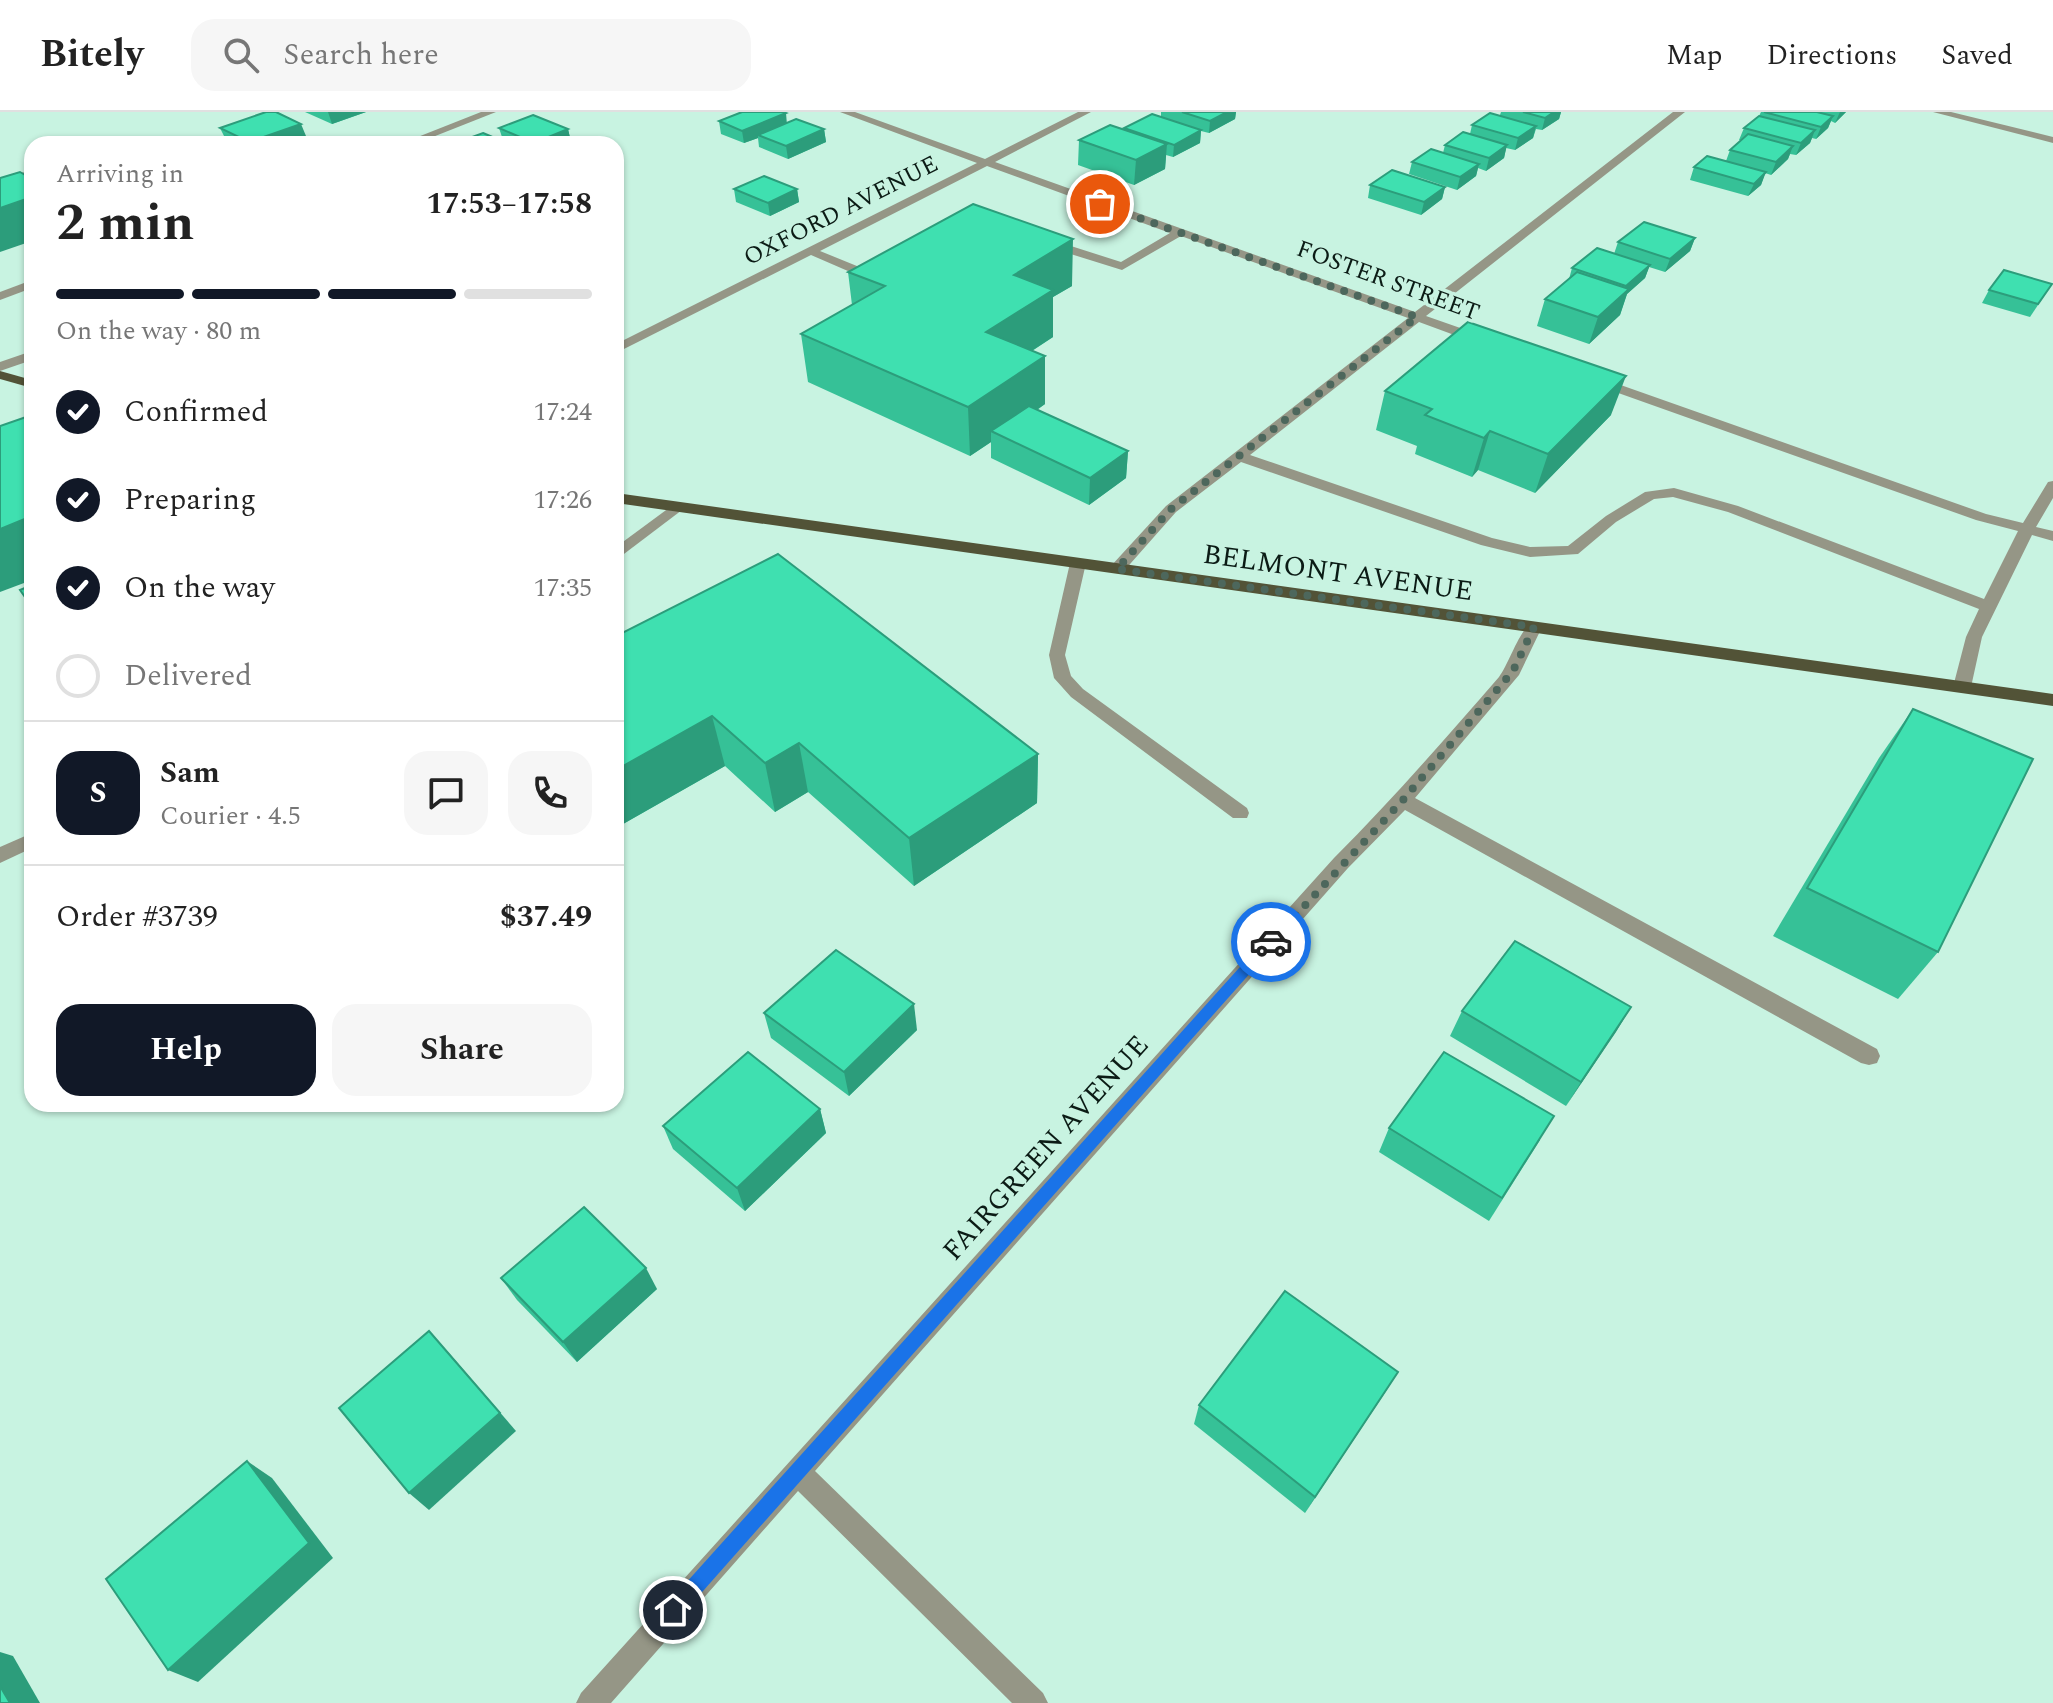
<!DOCTYPE html>
<html lang="en">
<head>
<meta charset="utf-8">
<style>
	:root { --surface:#fff; --page:#f6f6f6; --text:#222; --muted:#767676; --line:#e0e0e0; --accent:#111827 }
	body { margin:0; font-family:Spectral,serif; background:var(--page); color:var(--text); height:100vh; display:flex; flex-direction:column; font-size:30px; white-space:nowrap }
	* { box-sizing:border-box; margin:0 }
	p { font-size:26px; color:var(--muted) }
	.icon { flex:none; width:44px; height:44px; fill:none; stroke:currentColor; stroke-width:2; stroke-linecap:round; stroke-linejoin:round }
	.map { position:relative; flex:1; overflow:hidden }
	.panel { position:absolute; left:24px; top:24px; width:600px; height:976px; display:flex; flex-direction:column; background:var(--surface); border-radius:24px; box-shadow:0 2px 6px #0004 }
	.panel>* { flex:none }
	.pin { position:absolute; display:grid; place-items:center; width:68px; height:68px; color:#fff; margin:-34px; border:4px solid #fff; border-radius:50%; box-shadow:0 2px 8px #0007 }
	.courier { position:absolute; display:grid; place-items:center; width:80px; height:80px; margin:-40px; border:6px solid #1a73e8; border-radius:50%; background:#fff; color:#222; box-shadow:0 2px 10px #0007 }
	.summary em { font-style:normal; font-weight:700 }
	.summary div { display:flex; flex-direction:column-reverse }
	.summary { display:flex; align-items:center; justify-content:space-between; height:136px; padding:0 32px }
	h1 { font-size:52px; font-weight:700; line-height:60px }
	.bar { display:grid; grid-template-columns:repeat(4,1fr); gap:12px 8px; align-content:center; height:96px; padding:0 32px }
	.bar i { height:10px; border-radius:6px; background:var(--line) }
	.bar .selected { background:var(--accent) }
	.bar p { grid-column:span 4 }
	.line { display:flex; align-items:center; gap:20px; padding:0 32px; border-top:2px solid var(--line) }
	.line div { flex:1 }
	.round { display:grid; place-items:center; flex:none; width:84px; height:84px; border-radius:24px; background:var(--page) }
	ol { padding:0 32px; list-style:none }
	li { display:flex; align-items:center; gap:24px; height:88px }
	li p { margin-inline-start:auto }
	li .icon { padding:8px; border-radius:50%; background:var(--accent); color:#fff; stroke-width:4 }
	li:last-child { color:var(--muted) }
	li i { width:44px; height:44px; border:4px solid var(--line); border-radius:50% }
	.action { display:flex; gap:16px; margin-top:auto; padding:16px 32px }
	.action a { flex:1; height:92px; border-radius:24px; background:var(--accent); color:#fff; font-size:32px; font-weight:700; line-height:92px; text-align:center }
	.action a+a { background:var(--page); color:var(--text) }
	header { display:flex; align-items:center; gap:48px; box-sizing:border-box; height:112px; padding:0 40px; background:var(--surface); border-bottom:2px solid var(--line) }
	header strong { font-size:38px }
	nav { display:flex; gap:44px; margin-inline-start:auto; font-size:28px }
	.search { width:560px; height:72px; background:var(--page); display:flex; align-items:center; gap:20px; box-sizing:border-box; padding:0 28px; border-radius:24px; color:var(--muted); font-size:30px }
	.map>svg:first-child { display:block }
	.lines { fill:none; stroke-linecap:round; stroke-linejoin:round }
	.minor { fill:#959686; fill-rule:evenodd }
	.major { fill:#525337; fill-rule:evenodd }
	.wall { fill:#36c197 }
	.shaded-wall { fill:#2c9d7b }
	.building { fill:#3fe0b0; stroke:#2c9d7b; stroke-width:2 }
	.route { fill:#1a73e8 }
	.done { stroke:#4d675c; stroke-width:8; stroke-dasharray:0 14.4 }
	.labels { text-anchor:middle; dominant-baseline:central; stroke-width:7; stroke-linejoin:round; paint-order:stroke }
	.far-street-label { font-size:24px; fill:#0b1b15; stroke:#c8f3e1 }
	.street-label { font-size:28px; fill:#0b1b15; stroke:#c8f3e1 }
</style>
</head>
<body>
<header>
<strong>Bitely</strong>
<div class="search"><svg class="icon" aria-label="search" viewBox="0 0 24 24"><circle cx="10" cy="10" r="6"/><path d="M15 15l6 6"/></svg>Search here</div>
<nav><a>Map</a><a>Directions</a><a>Saved</a></nav>
</header>
<div class="map">
<svg width="2053" height="1591" viewBox="0 0 2053 1591">
	<rect width="100%" height="100%" fill="#c8f3e1"/>
	<g class="lines">
		<!-- minor -->
		<g class="minor">
			<polygon points="481,0 496,0 415,32 400,32"/>
			<polygon points="840,0 855,0 985,47 1078,0 1091,0 995,50 1415,200 1673,0 1685,0 1426,204 1486,225 1486,231 1476,231 1419,210 1250,343 1492,426 1530,435 1568,434 1606,404 1645,380 1674,376 1738,394 1984,487 2018,419 1976,408 1593,272 1591,269 1598,265 1986,402 2023,411 2048,370 2053,369 2053,386 2036,415 2053,419 2053,429 2032,423 1982,525 1971,575 1962,581 1953,575 1966,525 1979,497 1728,400 1673,385 1654,387 1616,410 1578,442 1530,445 1481,433 1241,350 1176,400 1123,460 1111,460 1111,454 1166,394 1408,206 1181,124 1122,158 1045,134 1045,128 1049,127 1121,150 1170,121 987,54 820,139 879,163 879,169 871,169 811,143 616,241 616,232 977,51"/>
			<polygon points="1933,0 1951,0 2053,25 2053,31"/>
			<polygon points="32,58 32,64 0,73 0,67"/>
			<polygon points="32,168 32,176 0,188 0,180"/>
			<polygon points="32,239 32,248 0,259 0,250"/>
			<polygon points="677,390 685,395 682,398 616,448 616,435"/>
			<polygon points="1078,446 1086,451 1065,543 1071,564 1083,577 1247,696 1249,701 1247,706 1233,706 1071,585 1054,566 1049,543 1070,451"/>
			<path d="M1534,510L1542,515L1519,563L1415,686L1877,937L1880,944L1877,951L1869,953L1861,951L1405,698L1348,756L815,1359L1043,1581L1048,1591H1012L798,1379L611,1591H576L581,1581L1334,746C1392,688 1445,627 1499,565C1509,552 1521,513 1534,510Z"/>
			<polygon points="32,721 32,736 0,751 0,735"/>
		</g>
		<!-- major -->
		<g class="major">
			<polygon points="0,259 32,268 32,276 0,267"/>
			<polygon points="616,381 2053,582 2053,594 616,391"/>
		</g>
	</g>
	<!-- wall -->
	<g class="wall">
		<polygon points="305,0 366,0 332,12"/>
		<polygon points="1161,0 1236,0 1235,7 1209,21 1201,19 1200,31 1173,45 1166,43 1165,57 1134,73 1078,53 1079,28 1124,18 1124,16 1161,5"/>
		<polygon points="1501,0 1561,0 1559,7 1542,18 1536,17 1533,26 1515,38 1506,36 1504,46 1486,59 1478,56 1476,64 1457,78 1409,62 1412,50 1443,41 1445,33 1470,22 1472,13 1500,3"/>
		<polygon points="1761,0 1846,0 1835,11 1831,9 1828,16 1816,27 1812,26 1810,31 1796,43 1790,42 1788,47 1771,63 1765,61 1761,73 1748,84 1690,68 1694,55 1726,49 1730,38 1741,28 1739,28 1744,16 1759,4"/>
		<polygon points="719,9 787,10 824,17 826,30 788,47 759,35 758,26 744,31 721,22"/>
		<polygon points="220,16 306,24 283,32 233,32 226,28"/>
		<polygon points="499,16 568,17 571,30 565,32 511,32 503,28"/>
		<polygon points="1370,73 1445,75 1442,87 1421,103 1368,86"/>
		<polygon points="734,77 797,77 799,90 770,104 736,90"/>
		<polygon points="1695,126 1690,139 1665,160 1649,155 1645,166 1627,182 1620,203 1589,232 1537,214 1545,187 1569,167 1572,156 1614,142 1618,130"/>
		<polygon points="848,160 1072,174 1053,185 1053,225 1032,239 1045,292 1037,298 1128,339 1126,366 1089,393 991,346 991,330 970,344 808,270 801,222 852,193"/>
		<polygon points="2052,172 2030,205 1982,191 1989,178"/>
		<polygon points="1385,279 1611,303 1535,381 1478,358 1472,365 1415,342 1417,334 1376,318"/>
		<polygon points="616,524 1038,642 1037,691 914,774 808,680 775,700 725,654 616,716"/>
		<polygon points="1913,597 1938,840 1898,887 1773,824 1879,646"/>
		<polygon points="1631,895 1566,994 1450,924 1462,899"/>
		<polygon points="764,901 917,918 849,984 771,926"/>
		<polygon points="820,997 826,1021 745,1099 673,1037 663,1014"/>
		<polygon points="1389,1016 1540,1028 1489,1109 1379,1040"/>
		<polygon points="501,1166 657,1177 577,1250 517,1188"/>
		<polygon points="1398,1260 1305,1401 1194,1312 1199,1293"/>
	</g>
	<!-- shaded-wall -->
	<g class="shaded-wall">
		<polygon points="328,0 366,0 332,12"/>
		<polygon points="1227,0 1236,0 1235,7 1209,21 1210,9"/>
		<polygon points="1554,0 1561,0 1559,7 1542,18 1545,6"/>
		<polygon points="1840,0 1846,0 1835,11"/>
		<polygon points="786,1 787,13 758,23 758,26 744,31 742,19"/>
		<polygon points="1833,4 1828,16 1816,27 1821,15"/>
		<polygon points="301,12 306,24 283,32 250,32 249,30"/>
		<polygon points="1536,14 1533,26 1515,38 1518,26"/>
		<polygon points="568,17 571,30 565,32 534,32 534,31"/>
		<polygon points="824,17 826,30 788,47 786,34"/>
		<polygon points="1201,18 1200,31 1173,45 1174,33"/>
		<polygon points="1815,18 1810,31 1796,43 1801,31"/>
		<polygon points="1167,32 1165,57 1134,73 1136,48"/>
		<polygon points="1507,33 1504,46 1486,59 1489,46"/>
		<polygon points="1793,34 1788,47 1771,63 1776,50"/>
		<polygon points="1479,52 1476,64 1457,78 1460,65"/>
		<polygon points="1766,60 1761,73 1748,84 1754,72"/>
		<polygon points="1445,75 1442,87 1421,103 1424,90"/>
		<polygon points="797,77 799,90 770,104 768,91"/>
		<polygon points="32,85 32,129 0,140 0,96"/>
		<polygon points="1695,126 1690,139 1665,160 1670,147"/>
		<polygon points="1073,127 1072,174 1053,185 1053,225 987,268 986,220 1014,163"/>
		<polygon points="1650,153 1645,166 1627,182 1620,203 1589,232 1598,205 1623,182 1626,174"/>
		<polygon points="1045,244 1045,292 1000,323 991,319 991,330 970,344 968,295"/>
		<polygon points="1626,264 1611,303 1535,381 1548,342"/>
		<polygon points="1490,319 1478,358 1472,365 1484,326"/>
		<polygon points="1128,339 1126,366 1089,393 1090,366"/>
		<polygon points="32,404 32,468 0,480 0,417"/>
		<polygon points="712,604 725,654 616,716 616,658"/>
		<polygon points="799,631 808,680 775,700 765,651"/>
		<polygon points="1038,642 1037,691 914,774 909,726"/>
		<polygon points="914,892 917,918 849,984 844,960"/>
		<polygon points="1631,895 1616,920 1566,994 1581,970"/>
		<polygon points="820,997 826,1021 745,1099 737,1076"/>
		<polygon points="646,1156 657,1177 577,1250 563,1230"/>
		<polygon points="447,1239 516,1319 429,1398 409,1381"/>
		<polygon points="1398,1260 1386,1279 1305,1401 1315,1385"/>
		<polygon points="247,1349 272,1366 333,1446 198,1570 168,1558"/>
		<polygon points="0,1540 13,1544 40,1591 10,1591 0,1574"/>
	</g>
	<!-- building -->
	<g class="building">
		<polygon points="266,0 276,0 301,12 249,30 220,16"/>
		<polygon points="742,0 783,0 786,1 742,19 719,9"/>
		<polygon points="1182,0 1227,0 1210,9"/>
		<polygon points="1523,0 1554,0 1545,6"/>
		<polygon points="1764,0 1817,0 1833,4 1821,15"/>
		<polygon points="1490,1 1536,14 1518,26 1472,13"/>
		<polygon points="1152,2 1201,18 1174,33 1124,16"/>
		<polygon points="533,3 568,17 534,31 499,16"/>
		<polygon points="1759,4 1815,18 1801,31 1744,16"/>
		<polygon points="796,7 824,17 786,34 758,23"/>
		<polygon points="1110,13 1167,32 1136,48 1079,28"/>
		<polygon points="1463,20 1507,33 1489,46 1445,33"/>
		<polygon points="483,21 509,32 453,32"/>
		<polygon points="1748,22 1793,34 1776,50 1730,38"/>
		<polygon points="1431,37 1479,52 1460,65 1412,50"/>
		<polygon points="1707,44 1766,60 1754,72 1694,55"/>
		<polygon points="1392,58 1445,75 1424,90 1370,73"/>
		<polygon points="20,60 32,67 32,85 0,96 0,66"/>
		<polygon points="764,64 797,77 768,91 734,77"/>
		<polygon points="973,92 1073,127 1014,163 1053,178 986,220 1045,244 968,295 801,222 885,174 848,160"/>
		<polygon points="1644,110 1695,126 1670,147 1618,130"/>
		<polygon points="1597,136 1650,153 1626,174 1572,156"/>
		<polygon points="2004,158 2052,172 2038,192 1989,178"/>
		<polygon points="1577,160 1629,177 1598,205 1545,187"/>
		<polygon points="1468,210 1626,264 1548,342 1490,319 1484,326 1425,303 1432,297 1385,279"/>
		<polygon points="1029,294 1128,339 1090,366 991,319"/>
		<polygon points="32,303 32,404 0,417 0,314"/>
		<polygon points="778,442 1038,642 909,726 799,631 765,651 712,604 616,658 616,524"/>
		<polygon points="32,473 32,495 20,478"/>
		<polygon points="1913,597 2033,647 1938,840 1807,776"/>
		<polygon points="1515,829 1631,895 1581,970 1462,899"/>
		<polygon points="836,838 914,892 844,960 764,901"/>
		<polygon points="748,940 820,997 737,1076 663,1014"/>
		<polygon points="1444,940 1554,1004 1502,1086 1389,1016"/>
		<polygon points="584,1095 646,1156 563,1230 501,1166"/>
		<polygon points="1285,1179 1398,1260 1315,1385 1199,1293"/>
		<polygon points="429,1219 500,1301 409,1381 339,1296"/>
		<polygon points="247,1349 309,1431 168,1558 106,1467"/>
		<polygon points="0,1574 10,1591 0,1591"/>
	</g>
	<!-- route -->
	<polygon class="route" points="1271,825 1275,826 1275,833 680,1505 673,1508 667,1505 664,1498 667,1492 1266,826"/>
	<g class="lines">
		<!-- done -->
		<polyline class="done" points="1100,92 1417,205 1171,397 1117,457 1534,515 1513,559 1403,688 1271,830"/>
	</g>
	<g class="labels">
		<!-- far-street labels -->
		<g class="far-street-label">
			<text transform="translate(841 99) rotate(-27)">OXFORD AVENUE</text>
			<text transform="translate(1388 169) rotate(20)">FOSTER STREET</text>
		</g>
		<!-- street labels -->
		<g class="street-label">
			<text transform="translate(1338 461) rotate(8)">BELMONT AVENUE</text>
			<text transform="translate(1046 1036) rotate(-48)">FAIRGREEN AVENUE</text>
		</g>
	</g>
</svg>
<div class="pin" style="left:1100px;top:92px;background:#ea580c"><svg class="icon" aria-label="bag" viewBox="0 0 24 24"><path d="M5 8h14l-1 12H6zM9 8a3 3 0 0 1 6 0"/></svg></div>
<div class="pin" style="left:673px;top:1498px;background:#1f2937"><svg class="icon" aria-label="home" viewBox="0 0 24 24"><path d="M3 11l9-7 9 7M6 9v11h12V9"/></svg></div>
<div class="courier" style="left:1271px;top:830px"><svg class="icon" aria-label="car" viewBox="0 0 24 24"><path d="M5 17H2v-5l4-1 3-4h7l3 4 3 1v5h-3M9 17h6M6 11h13"/><circle cx="7" cy="17" r="2"/><circle cx="17" cy="17" r="2"/></svg></div>
<section class="panel">
<div class="summary"><div><h1>2 min</h1><p>Arriving in</p></div><em>17:53–17:58</em></div>
<div class="bar"><i class="selected"></i><i class="selected"></i><i class="selected"></i><i></i><p>On the way · 80 m</p></div>
<ol>
<li><svg class="icon" aria-label="check" viewBox="0 0 24 24"><path d="M5 12l5 5 9-10"/></svg>Confirmed<p>17:24</p></li>
<li><svg class="icon" aria-label="check" viewBox="0 0 24 24"><path d="M5 12l5 5 9-10"/></svg>Preparing<p>17:26</p></li>
<li><svg class="icon" aria-label="check" viewBox="0 0 24 24"><path d="M5 12l5 5 9-10"/></svg>On the way<p>17:35</p></li>
<li><i></i>Delivered</li>
</ol>
<div class="line" style="height:144px"><b class="round" style="background:var(--accent);color:#fff">S</b><div><b>Sam</b><p>Courier · 4.5</p></div><a class="round"><svg class="icon" aria-label="chat" viewBox="0 0 24 24"><path d="M4 5h16v11H9l-5 4z"/></svg></a><a class="round"><svg class="icon" aria-label="phone" viewBox="0 0 24 24"><path d="M5 4h4l2 5-3 2q2 4 5 5l2-3 5 2v4C11 20 4 13 5 4z"/></svg></a></div>
<div class="line" style="height:104px"><div>Order #3739</div><b>$37.49</b></div>
<div class="action"><a>Help</a><a>Share</a></div>
</section>
</div>
</body>
</html>
